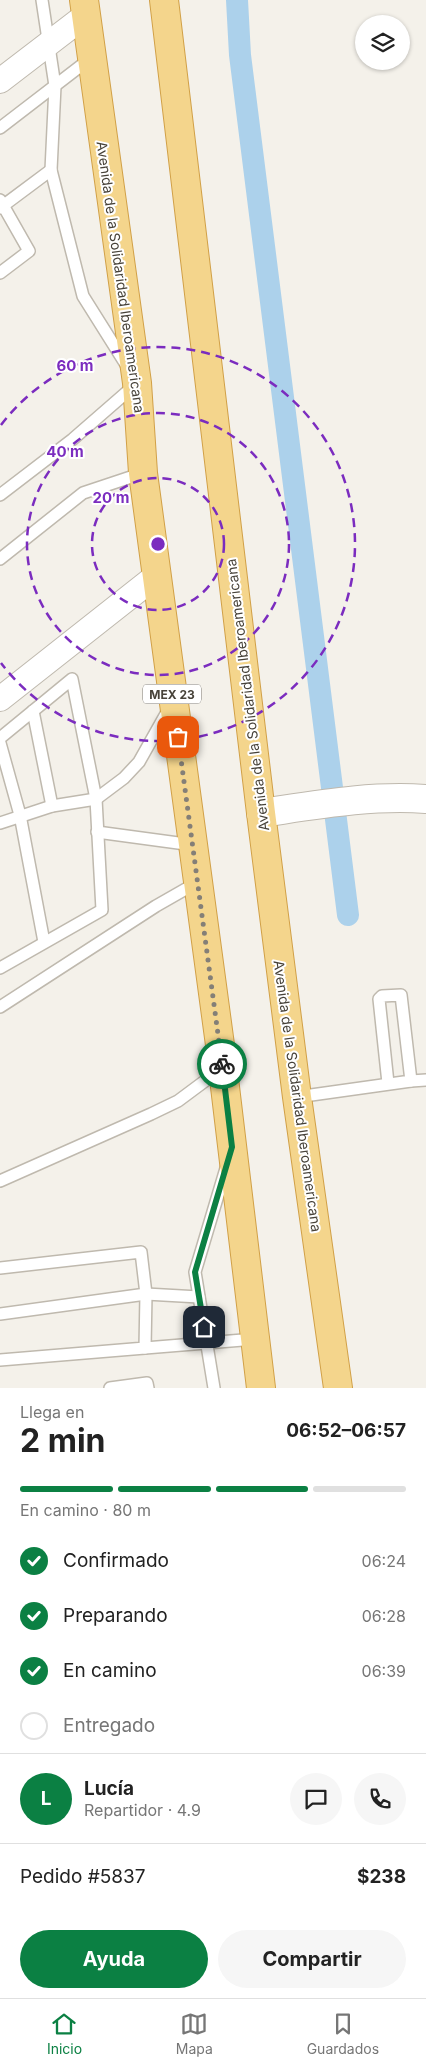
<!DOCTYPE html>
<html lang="es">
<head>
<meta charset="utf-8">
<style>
	:root { --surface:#fff; --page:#f6f6f6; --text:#222; --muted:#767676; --line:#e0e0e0; --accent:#0b8043 }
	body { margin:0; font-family:Inter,sans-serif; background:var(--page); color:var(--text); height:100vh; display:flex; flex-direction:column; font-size:19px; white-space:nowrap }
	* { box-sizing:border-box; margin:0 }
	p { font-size:16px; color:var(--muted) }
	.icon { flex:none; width:28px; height:28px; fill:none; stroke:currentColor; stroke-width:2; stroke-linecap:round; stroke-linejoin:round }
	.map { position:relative; height:1388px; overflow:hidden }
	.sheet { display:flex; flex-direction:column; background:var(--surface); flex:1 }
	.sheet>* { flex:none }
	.buttons { position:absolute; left:355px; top:15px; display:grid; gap:10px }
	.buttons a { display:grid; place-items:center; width:55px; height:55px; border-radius:50%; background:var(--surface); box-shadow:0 1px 4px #0004; font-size:25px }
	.pin { position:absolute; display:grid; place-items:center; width:42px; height:42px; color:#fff; margin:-21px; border-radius:10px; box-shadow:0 2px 8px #0006 }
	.courier { position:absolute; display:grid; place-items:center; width:50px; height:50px; margin:-25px; border:4px solid #0b8043; border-radius:50%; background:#fff; color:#222; box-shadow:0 1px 6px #0007 }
	.head em { font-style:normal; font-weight:700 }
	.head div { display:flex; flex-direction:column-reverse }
	.head { display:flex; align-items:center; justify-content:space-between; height:85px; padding:0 20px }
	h1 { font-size:32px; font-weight:700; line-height:38px }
	.bar { display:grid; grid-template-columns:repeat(4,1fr); gap:8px 5px; align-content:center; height:60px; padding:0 20px }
	.bar i { height:6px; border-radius:4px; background:var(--line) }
	.bar .selected { background:var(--accent) }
	.bar p { grid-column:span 4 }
	.line { display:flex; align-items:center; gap:12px; padding:0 20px; border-top:1px solid var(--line) }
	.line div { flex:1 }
	.round { display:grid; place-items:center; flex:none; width:52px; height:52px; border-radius:26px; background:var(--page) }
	ol { padding:0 20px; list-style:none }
	li { display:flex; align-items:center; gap:15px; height:55px }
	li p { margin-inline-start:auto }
	li .icon { padding:5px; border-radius:50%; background:var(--accent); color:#fff; stroke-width:4 }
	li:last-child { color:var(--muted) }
	li i { width:28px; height:28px; border:2px solid var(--line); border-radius:50% }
	.action { display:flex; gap:10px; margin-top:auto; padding:10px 20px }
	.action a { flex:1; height:58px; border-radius:30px; background:var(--accent); color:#fff; font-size:20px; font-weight:700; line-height:58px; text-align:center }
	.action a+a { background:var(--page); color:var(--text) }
	.tab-bar { display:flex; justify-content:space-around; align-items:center; height:70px; border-top:1px solid var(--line); background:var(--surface); font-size:14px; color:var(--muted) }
	.tab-bar a { display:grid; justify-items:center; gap:2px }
	.tab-bar .selected { color:var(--accent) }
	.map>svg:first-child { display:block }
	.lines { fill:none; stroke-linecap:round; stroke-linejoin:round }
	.canal { stroke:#acd1eb; stroke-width:22 }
	.service-casing { stroke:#bfb9ae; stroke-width:14 }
	.minor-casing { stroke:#bfb9ae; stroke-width:26 }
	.tertiary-casing { stroke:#bfb9ae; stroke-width:30 }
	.trunk-casing { stroke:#d1a047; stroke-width:30 }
	.service { stroke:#fff; stroke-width:11 }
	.minor { stroke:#fff; stroke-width:24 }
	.tertiary { stroke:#fff; stroke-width:28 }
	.trunk { stroke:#f4d58c; stroke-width:28 }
	.done { stroke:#847f77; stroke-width:5; stroke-dasharray:0 9 }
	.route { stroke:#0b8043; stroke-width:6 }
	.ring { fill:none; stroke:#7b2cbf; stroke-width:2.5; stroke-dasharray:9 6 }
	.labels { text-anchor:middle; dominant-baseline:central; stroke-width:4; stroke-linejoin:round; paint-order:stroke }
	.shield { fill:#fff; stroke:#7e7b74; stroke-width:1 }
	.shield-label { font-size:12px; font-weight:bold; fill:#474239 }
	.street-label { font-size:14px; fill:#474239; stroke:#fff }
	.centre { fill:#7b2cbf; stroke:#fff; stroke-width:2.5 }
	.ring-label { font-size:15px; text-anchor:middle; font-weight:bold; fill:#7b2cbf; stroke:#fff; stroke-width:4; stroke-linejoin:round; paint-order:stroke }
</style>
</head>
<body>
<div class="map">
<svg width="426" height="1388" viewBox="0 0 426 1388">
	<rect width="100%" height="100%" fill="#f4f1ea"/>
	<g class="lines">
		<!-- canal -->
		<polyline class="canal" points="237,0 240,55 348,915"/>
		<!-- service casing -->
		<g class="service-casing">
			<g id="service">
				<polyline points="42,0 55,86 51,170"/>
				<polyline points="0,128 91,58"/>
				<polyline points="0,200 29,251 0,273"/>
				<polyline points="0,208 51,170 83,296 127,366"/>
				<polyline points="0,495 73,439 135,385"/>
				<polyline points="0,559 83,493 143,473"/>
				<polyline points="33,711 52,806"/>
				<polyline points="0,738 72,679 96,799 102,910 0,968"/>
				<polyline points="0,743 20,815 44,942"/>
				<polyline points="0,823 52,806 96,799 124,778 139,762 170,707"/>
				<polyline points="97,832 193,845"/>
				<polyline points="0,1007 156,906 198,882"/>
				<polyline points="411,1081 426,1080"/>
				<polyline points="297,1097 411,1081 401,995 382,996 379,999 388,1083"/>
				<polyline points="0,1181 151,1114 178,1101 221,1069"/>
				<polyline points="0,1268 141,1252 146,1294 145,1348 0,1360"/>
				<polyline points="0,1314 146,1294 199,1297"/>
				<polyline points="145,1348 255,1339"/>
				<polyline points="110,1388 147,1383 148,1388"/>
				<polyline points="214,1388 195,1272 227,1165"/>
			</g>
		</g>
		<!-- minor casing -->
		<g class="minor-casing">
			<g id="minor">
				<polyline points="0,81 86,15"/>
				<polyline points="0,699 156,576"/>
			</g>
		</g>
		<!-- tertiary casing -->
		<g class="tertiary-casing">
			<path id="tertiary" d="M261,813C316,805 370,795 426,799"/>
		</g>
		<!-- trunk casing -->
		<g class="trunk-casing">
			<g id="trunk">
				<polyline points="84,0 137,383 143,473 220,1045 261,1388"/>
				<polyline points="164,0 261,813 297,1097 338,1388"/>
			</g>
		</g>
		<!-- service -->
		<use href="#service" class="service"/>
		<!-- minor -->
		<use href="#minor" class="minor"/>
		<!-- tertiary -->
		<use href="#tertiary" class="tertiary"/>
		<!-- trunk -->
		<use href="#trunk" class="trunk"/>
	</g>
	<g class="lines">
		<!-- done -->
		<polyline class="done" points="178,737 222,1064"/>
		<!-- route -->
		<polyline class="route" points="204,1327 195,1272 232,1147 222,1064"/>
	</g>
	<!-- distance rings -->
	<g class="ring">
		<circle cx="158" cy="544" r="66"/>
		<circle cx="158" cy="544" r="131"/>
		<path d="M1 425A197 197 0 1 1 1 663"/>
	</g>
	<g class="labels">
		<!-- shield labels -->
		<rect class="shield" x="143" y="684.5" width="58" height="19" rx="4"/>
		<g class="shield-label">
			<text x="172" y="694">MEX 23</text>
		</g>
		<!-- street labels -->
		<g class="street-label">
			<text transform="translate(121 277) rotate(82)">Avenida de la Solidaridad Iberoamericana</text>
			<text transform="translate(247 695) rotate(-97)">Avenida de la Solidaridad Iberoamericana</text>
			<text transform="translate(298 1096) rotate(82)">Avenida de la Solidaridad Iberoamericana</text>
		</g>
	</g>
	<circle cx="158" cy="544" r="8" class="centre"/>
	<g class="ring-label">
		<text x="75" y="371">60 m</text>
		<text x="65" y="457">40 m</text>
		<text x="111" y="503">20 m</text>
	</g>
</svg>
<div class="buttons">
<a><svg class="icon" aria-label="layers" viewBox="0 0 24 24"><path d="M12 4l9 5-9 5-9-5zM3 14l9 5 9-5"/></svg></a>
</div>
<div class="pin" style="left:178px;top:737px;background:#ea580c"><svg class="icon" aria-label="bag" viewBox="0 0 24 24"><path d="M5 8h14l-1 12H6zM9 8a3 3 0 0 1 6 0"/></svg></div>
<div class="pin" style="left:204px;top:1327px;background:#1f2937"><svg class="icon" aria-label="home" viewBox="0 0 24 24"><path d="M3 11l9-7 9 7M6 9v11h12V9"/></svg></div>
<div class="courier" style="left:222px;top:1064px"><svg class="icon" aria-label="bike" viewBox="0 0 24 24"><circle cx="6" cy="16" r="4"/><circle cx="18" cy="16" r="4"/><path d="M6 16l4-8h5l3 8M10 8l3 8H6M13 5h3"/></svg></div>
</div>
<section class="sheet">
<div class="head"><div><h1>2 min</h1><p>Llega en</p></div><em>06:52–06:57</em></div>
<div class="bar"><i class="selected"></i><i class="selected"></i><i class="selected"></i><i></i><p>En camino · 80 m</p></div>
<ol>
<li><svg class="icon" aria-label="check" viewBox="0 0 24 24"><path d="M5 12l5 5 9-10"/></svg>Confirmado<p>06:24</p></li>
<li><svg class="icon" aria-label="check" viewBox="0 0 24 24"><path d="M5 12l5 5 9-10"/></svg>Preparando<p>06:28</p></li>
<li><svg class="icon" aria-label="check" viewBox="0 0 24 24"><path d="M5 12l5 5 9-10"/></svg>En camino<p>06:39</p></li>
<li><i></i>Entregado</li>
</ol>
<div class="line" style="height:90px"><b class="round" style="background:var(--accent);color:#fff">L</b><div><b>Lucía</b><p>Repartidor · 4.9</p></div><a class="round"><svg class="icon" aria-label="chat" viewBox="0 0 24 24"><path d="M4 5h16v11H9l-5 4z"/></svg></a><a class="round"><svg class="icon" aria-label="phone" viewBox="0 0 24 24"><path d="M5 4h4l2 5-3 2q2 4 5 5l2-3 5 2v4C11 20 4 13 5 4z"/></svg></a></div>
<div class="line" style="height:65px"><div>Pedido #5837</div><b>$238</b></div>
<div class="action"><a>Ayuda</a><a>Compartir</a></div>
</section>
<nav class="tab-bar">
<a class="selected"><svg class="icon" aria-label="home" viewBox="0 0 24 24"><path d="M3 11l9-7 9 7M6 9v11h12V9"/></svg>Inicio</a>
<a><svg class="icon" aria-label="map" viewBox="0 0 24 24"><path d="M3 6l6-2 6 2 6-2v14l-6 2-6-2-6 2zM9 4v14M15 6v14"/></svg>Mapa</a>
<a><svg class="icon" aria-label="saved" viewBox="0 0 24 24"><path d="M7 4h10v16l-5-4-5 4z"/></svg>Guardados</a>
</nav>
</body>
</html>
